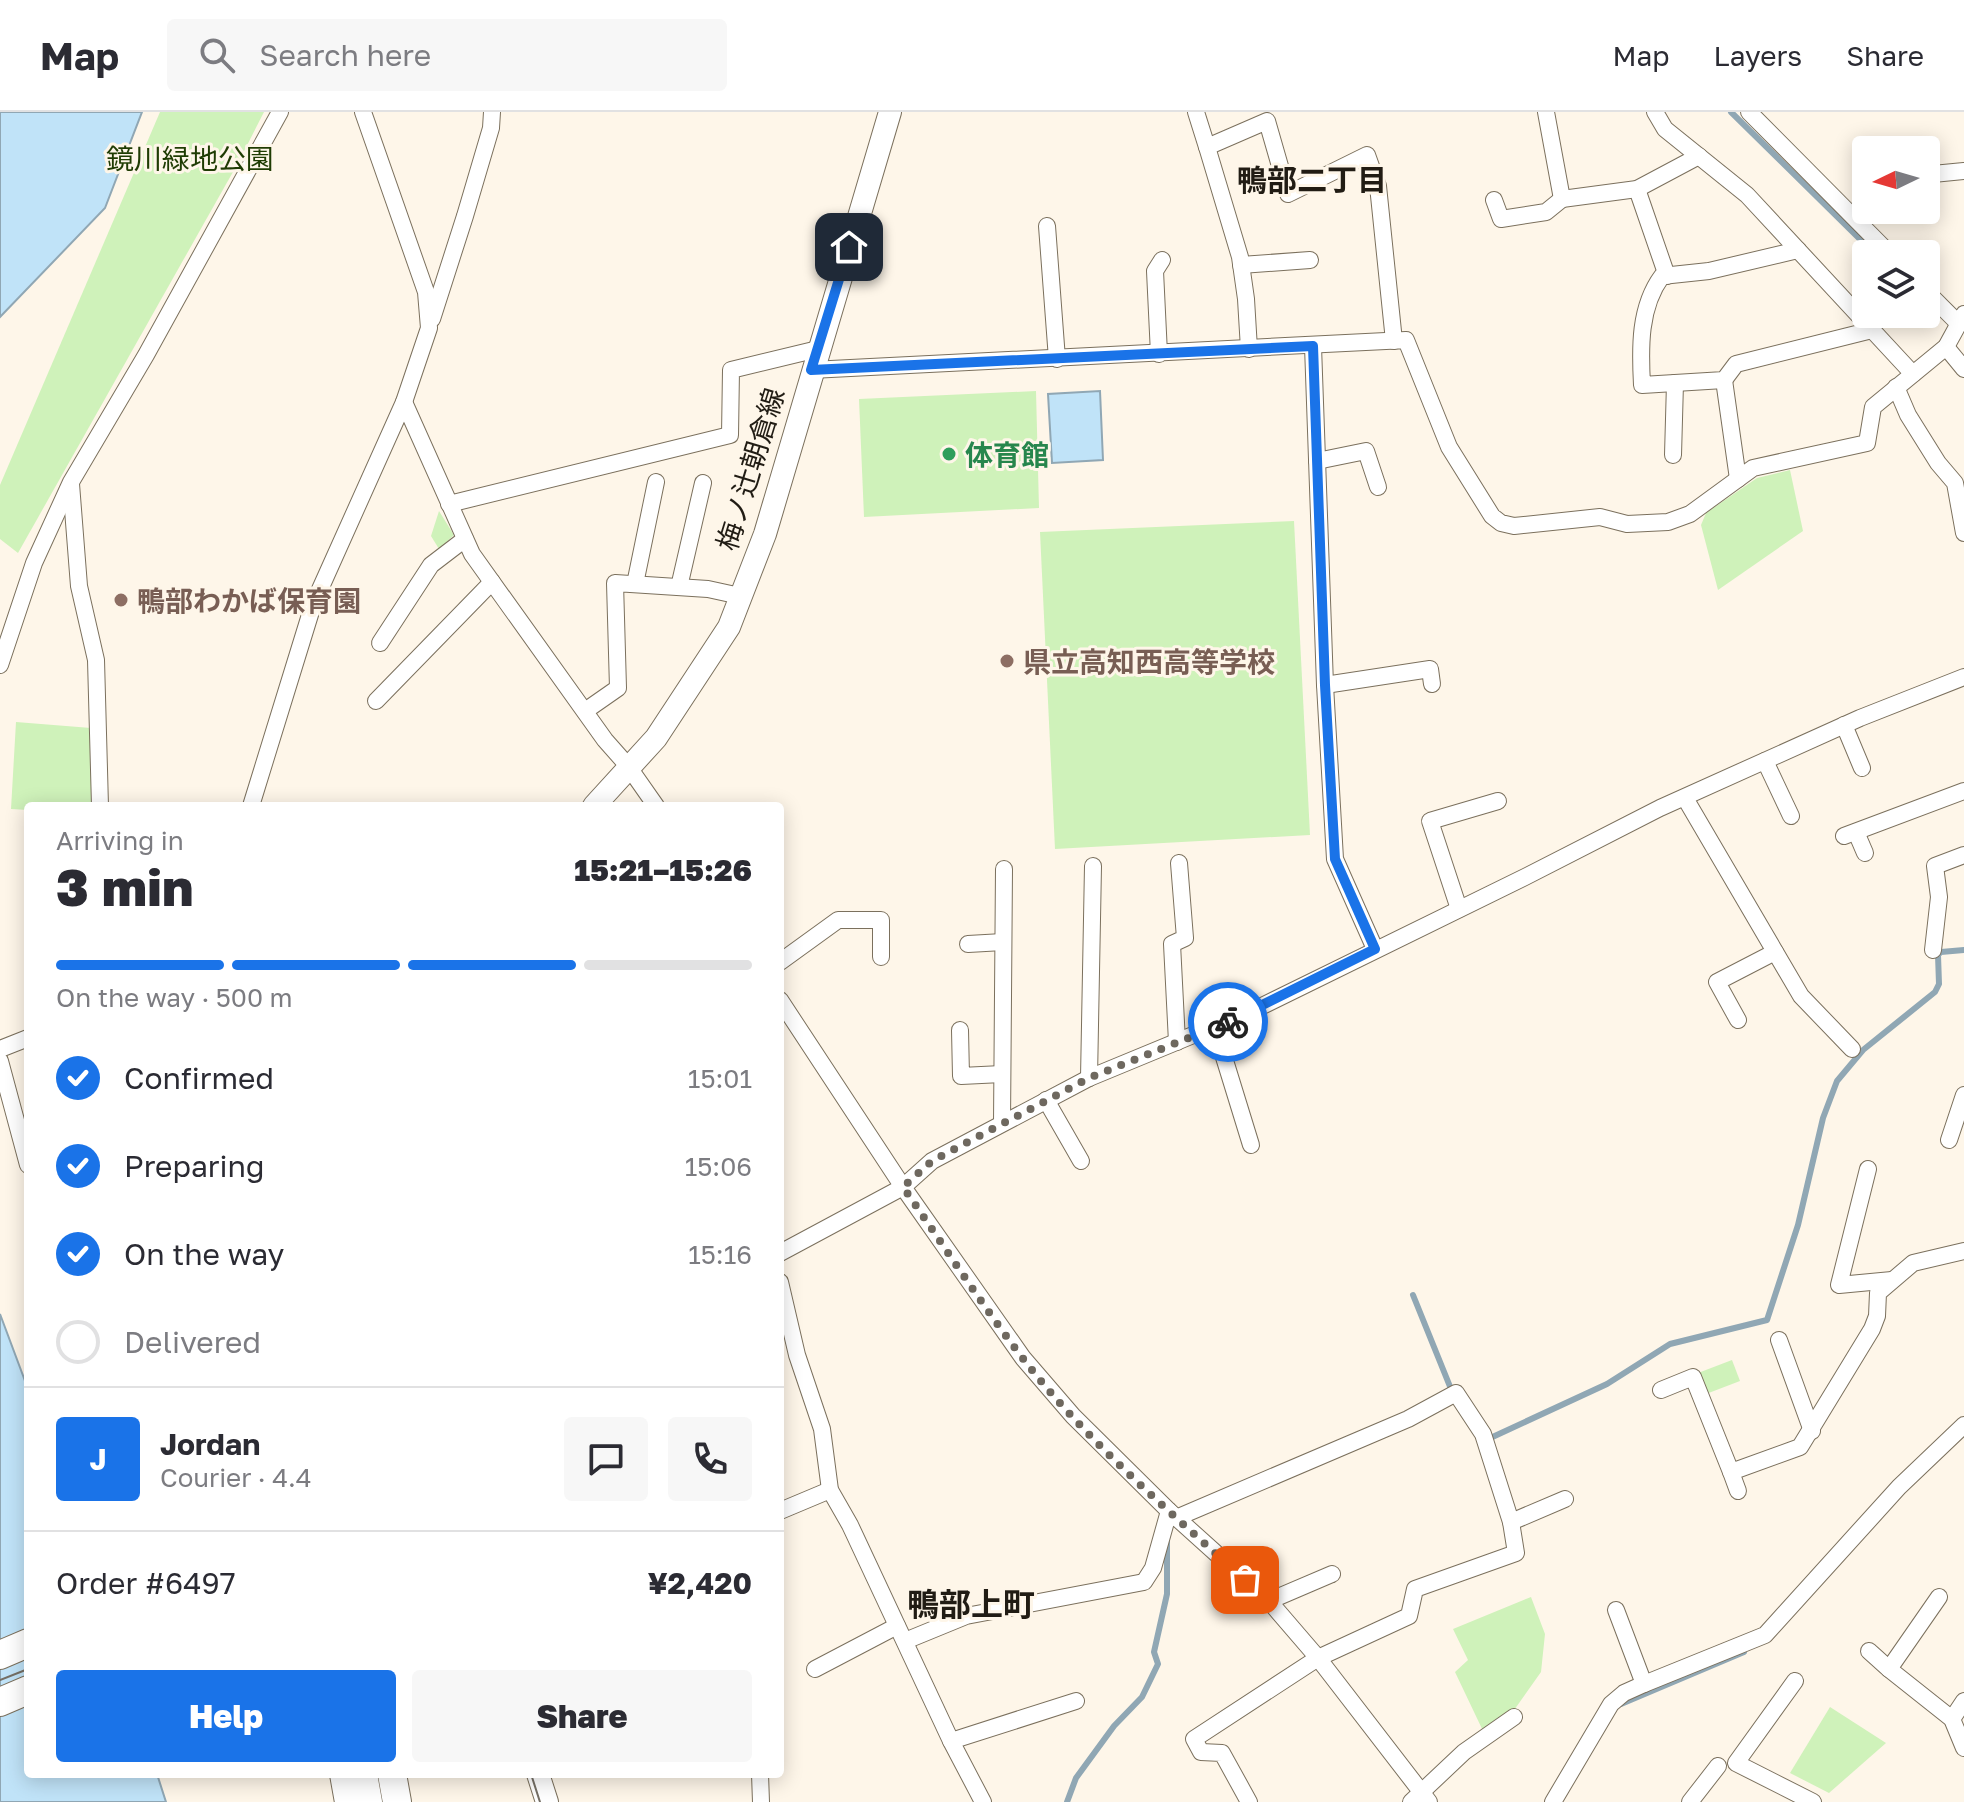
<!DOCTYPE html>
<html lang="en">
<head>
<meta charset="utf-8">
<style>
	:root { --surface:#fff; --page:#f7f7f7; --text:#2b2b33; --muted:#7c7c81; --line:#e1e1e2; --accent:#1a73e8 }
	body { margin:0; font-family:"Golos Text","Noto Sans JP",sans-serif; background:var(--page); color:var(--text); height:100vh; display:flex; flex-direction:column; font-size:30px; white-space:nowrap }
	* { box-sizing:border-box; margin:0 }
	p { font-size:26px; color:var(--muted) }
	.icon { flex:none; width:44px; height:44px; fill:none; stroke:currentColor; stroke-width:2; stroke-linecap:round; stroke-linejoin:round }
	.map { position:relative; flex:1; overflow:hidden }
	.drawer { position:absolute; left:24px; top:690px; width:760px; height:976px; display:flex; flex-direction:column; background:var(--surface); border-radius:8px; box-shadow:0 4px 20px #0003 }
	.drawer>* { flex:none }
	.needle { width:52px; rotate:265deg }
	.fabs { position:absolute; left:1852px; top:24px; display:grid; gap:16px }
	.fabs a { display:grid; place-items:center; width:88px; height:88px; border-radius:8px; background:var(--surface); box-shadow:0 4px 20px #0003; font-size:40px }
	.pin { position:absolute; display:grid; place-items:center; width:68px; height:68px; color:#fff; margin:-34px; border-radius:16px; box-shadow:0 4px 12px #0006 }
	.courier { position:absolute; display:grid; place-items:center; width:80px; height:80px; margin:-40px; border:6px solid #1a73e8; border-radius:50%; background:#fff; color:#222; box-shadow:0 2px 10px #0007 }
	.headline em { font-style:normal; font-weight:800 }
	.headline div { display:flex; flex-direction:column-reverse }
	.headline { display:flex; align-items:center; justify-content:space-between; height:136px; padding:0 32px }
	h1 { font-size:52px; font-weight:800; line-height:60px }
	.bar { display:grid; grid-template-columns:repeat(4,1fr); gap:12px 8px; align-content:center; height:96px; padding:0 32px }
	.bar i { height:10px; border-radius:6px; background:var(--line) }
	.bar .active { background:var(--accent) }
	.bar p { grid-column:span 4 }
	.line { display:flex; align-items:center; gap:20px; padding:0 32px; border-top:2px solid var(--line) }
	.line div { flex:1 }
	.round { display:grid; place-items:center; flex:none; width:84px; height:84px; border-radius:8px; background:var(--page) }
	ol { padding:0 32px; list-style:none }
	li { display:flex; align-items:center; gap:24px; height:88px }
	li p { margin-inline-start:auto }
	li .icon { padding:8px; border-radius:50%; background:var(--accent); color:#fff; stroke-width:4 }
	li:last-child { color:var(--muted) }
	li i { width:44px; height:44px; border:4px solid var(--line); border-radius:50% }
	.button { display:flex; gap:16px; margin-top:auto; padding:16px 32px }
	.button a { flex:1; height:92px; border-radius:8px; background:var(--accent); color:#fff; font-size:32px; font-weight:800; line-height:92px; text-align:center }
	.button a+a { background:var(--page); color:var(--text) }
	header { display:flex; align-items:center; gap:48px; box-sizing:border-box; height:112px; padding:0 40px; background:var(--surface); border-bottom:2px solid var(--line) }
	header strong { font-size:38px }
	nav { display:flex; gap:44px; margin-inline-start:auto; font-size:28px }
	.search { width:560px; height:72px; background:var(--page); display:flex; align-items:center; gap:20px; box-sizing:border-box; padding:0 28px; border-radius:8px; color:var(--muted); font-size:30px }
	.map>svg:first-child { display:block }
	.green { fill:#cff2ba }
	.water { fill:#c0e3f8; stroke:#90a7b4; stroke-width:2 }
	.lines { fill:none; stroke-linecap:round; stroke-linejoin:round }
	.stream { stroke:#90a7b4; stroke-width:6 }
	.street-casing { stroke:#7b705d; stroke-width:18 }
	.secondary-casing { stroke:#7b705d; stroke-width:24 }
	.highway-casing { stroke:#7b705d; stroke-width:30 }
	.street { stroke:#fff; stroke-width:16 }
	.secondary { stroke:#fff; stroke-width:22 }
	.highway { stroke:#fff; stroke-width:28 }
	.tram { stroke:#756f65; stroke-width:2 }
	.done { stroke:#6e685f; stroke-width:8; stroke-dasharray:0 14.4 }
	.route { stroke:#1a73e8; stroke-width:10 }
	.leisure-dot { fill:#2e9e5b; stroke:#fef6e9; stroke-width:3 }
	.education-dot { fill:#8d6e63; stroke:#fef6e9; stroke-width:3 }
	.labels { text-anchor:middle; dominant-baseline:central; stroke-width:6; stroke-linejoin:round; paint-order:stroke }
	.park-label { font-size:28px; fill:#1f3c03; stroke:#fef6e9 }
	.leisure-label { font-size:28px; font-weight:bold; fill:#27864d; stroke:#fef6e9; text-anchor:start }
	.street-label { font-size:28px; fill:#211c14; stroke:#fef6e9 }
	.education-label { font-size:28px; font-weight:bold; fill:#785e54; stroke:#fef6e9; text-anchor:start }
	.neighbourhood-label { font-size:30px; font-weight:bold; fill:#211c14; stroke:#fef6e9 }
	.quarter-label { font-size:32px; font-weight:bold; fill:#211c14; stroke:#fef6e9 }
</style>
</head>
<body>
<header>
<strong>Map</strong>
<div class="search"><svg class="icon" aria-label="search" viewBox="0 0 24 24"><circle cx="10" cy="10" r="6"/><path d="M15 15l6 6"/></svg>Search here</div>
<nav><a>Map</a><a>Layers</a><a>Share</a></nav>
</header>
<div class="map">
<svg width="1964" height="1690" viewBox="0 0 1964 1690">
	<rect width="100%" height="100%" fill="#fef6e9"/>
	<!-- green -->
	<g class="green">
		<polygon points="160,0 264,0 238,51 18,441 0,427 0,373"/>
		<polygon points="1036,279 1039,396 864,405 859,287"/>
		<polygon points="1790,358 1803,419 1718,478 1701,413 1706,401 1757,366"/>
		<polygon points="439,399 454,423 439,437 431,424"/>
		<polygon points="1294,409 1310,723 1055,737 1040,420"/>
		<polygon points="16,610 91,616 91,694 28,694 28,698 11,697"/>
		<polygon points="1732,1248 1740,1269 1706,1282 1698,1261"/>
		<polygon points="1531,1485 1545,1522 1541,1560 1512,1601 1484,1621 1455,1560 1468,1548 1453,1517"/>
		<polygon points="1830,1595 1886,1631 1829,1681 1790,1661"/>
	</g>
	<!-- water -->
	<g class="water">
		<polygon points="0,0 142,0 105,96 0,205"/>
		<polygon points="1100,279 1103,348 1052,351 1048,282"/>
		<polygon points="0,1202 28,1277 28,1662 157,1662 166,1690 0,1690"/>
	</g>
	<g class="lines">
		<!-- stream -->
		<g class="stream">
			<polyline points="1731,0 1875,142"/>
			<polyline points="1413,1183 1453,1282"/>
			<polyline points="1486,1328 1607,1272 1670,1232 1767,1208 1798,1113 1823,1006 1837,969 1863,938 1935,880 1939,872 1938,843 1941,840 1964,838"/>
			<polyline points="1621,1592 1744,1540"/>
			<polyline points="1067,1690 1076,1666 1114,1614 1142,1585 1158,1552 1154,1540 1167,1482 1167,1428"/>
		</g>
		<!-- street casing -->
		<g class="street-casing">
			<g id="street">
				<polyline points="1196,0 1207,35"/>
				<polyline points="1546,0 1562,87 1637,77 1699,44"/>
				<polyline points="1655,0 1665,17 1747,83 1913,262"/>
				<polyline points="1749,0 1890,142"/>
				<polyline points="1926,59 1933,62 1964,59"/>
				<polyline points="1637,77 1667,164"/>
				<polyline points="1494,88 1501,107 1546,100 1562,87"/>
				<polyline points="1047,114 1057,247"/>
				<path d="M1798,138L1709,159L1662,164C1639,195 1640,236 1642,273L1724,268L1736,252L1872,218"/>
				<polyline points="1241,153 1310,148"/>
				<polyline points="1926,179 1959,212"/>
				<polyline points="432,207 465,104 491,16 492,0"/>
				<polyline points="1313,234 1325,573 1335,747 1375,837"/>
				<polyline points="1946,235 1964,257"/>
				<polyline points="1249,237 1246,187 1240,145 1207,35 1267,9 1288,82 1367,43 1378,74 1394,229"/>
				<polyline points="1159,242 1155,159 1162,148"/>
				<polyline points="811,258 1406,228 1449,335 1492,404 1501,411 1514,414 1600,405 1627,412 1668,410 1690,402 1753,356 1867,331 1873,295 1946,235 1964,202"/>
				<polyline points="1724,268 1738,367"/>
				<polyline points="1896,275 1908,303 1938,351 1955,371 1964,421"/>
				<polyline points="404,290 472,442 605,628 628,654 656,694"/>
				<polyline points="1673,343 1675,271"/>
				<polyline points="1317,349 1366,339 1378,375"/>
				<polyline points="71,372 79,474 96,548 100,694"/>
				<polyline points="449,392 730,323 731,258 818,237"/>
				<polyline points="635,472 656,370"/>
				<polyline points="679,475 703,371"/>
				<polyline points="380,531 431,453 465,427"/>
				<polyline points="0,553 34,451 71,370 146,243 280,0"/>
				<polyline points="1325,573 1430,557 1432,572"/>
				<polyline points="376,589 492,470"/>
				<polyline points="585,599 618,576 615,471 708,477 740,484"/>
				<polyline points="1844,613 1862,656"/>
				<polyline points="1765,649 1791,704"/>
				<polyline points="1685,686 1801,884 1852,937"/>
				<polyline points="251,694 313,493 404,290 429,216 426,180 363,0"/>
				<polyline points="1856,720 1865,741"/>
				<polyline points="1844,724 1964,679"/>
				<polyline points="1459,797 1430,709 1498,689"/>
				<polyline points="968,832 1003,830"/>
				<polyline points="1933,838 1939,785 1935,754 1964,743"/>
				<polyline points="780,850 838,808 881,808 881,845"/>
				<polyline points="780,888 903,1075 1023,1246 1073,1304 1169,1399 1269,1489 1318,1546 1429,1690"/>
				<polyline points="1738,908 1717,870 1775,840"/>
				<polyline points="1215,916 1251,1033"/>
				<polyline points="960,918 961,964 1002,962"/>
				<polyline points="1177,930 1172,832 1185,826 1179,751"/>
				<polyline points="0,937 28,926"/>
				<polyline points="0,949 28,1053"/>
				<polyline points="1089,966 1093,754"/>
				<polyline points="1046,988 1081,1049"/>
				<polyline points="1002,1011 1004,757"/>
				<polyline points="1949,1028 1964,983"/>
				<polyline points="1868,1057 1839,1173 1892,1168"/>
				<polyline points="780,1141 903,1075 932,1049 1089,966 1256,897 1525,765 1660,696 1860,606 1964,565"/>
				<polyline points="780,1170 797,1243 822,1317 830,1378 850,1413 951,1629 983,1690"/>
				<polyline points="1779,1228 1812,1319"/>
				<polyline points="1661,1278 1693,1265 1731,1360 1800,1335 1872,1217 1877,1204 1878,1181 1913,1151 1964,1139"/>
				<polyline points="1731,1360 1738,1379"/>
				<polyline points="780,1399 830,1378"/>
				<polyline points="1176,1406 1408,1307 1456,1281 1483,1322 1511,1410 1516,1441 1415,1477 1409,1504 1318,1546 1194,1627 1201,1640 1222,1641 1249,1690"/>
				<polyline points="1511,1410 1565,1387"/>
				<polyline points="1939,1485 1889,1557 1952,1607 1964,1636"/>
				<polyline points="1269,1489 1332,1462"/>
				<polyline points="1616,1498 1644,1572"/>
				<polyline points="905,1529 966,1504 1144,1470 1153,1456 1169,1399"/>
				<polyline points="1869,1539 1889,1557"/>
				<polyline points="815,1557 897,1514"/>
				<polyline points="1795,1569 1736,1651 1813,1690"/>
				<polyline points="1952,1607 1964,1589"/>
				<polyline points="951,1629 1076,1589"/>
				<polyline points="760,1662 761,1690"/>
				<polyline points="1411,1690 1464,1640 1514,1605"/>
				<polyline points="1553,1690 1611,1592 1624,1581 1644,1572 1765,1523 1899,1375 1964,1313"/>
				<polyline points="1690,1690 1718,1654"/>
			</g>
		</g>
		<!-- secondary casing -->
		<g class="secondary-casing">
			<g id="secondary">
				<polyline points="594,694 656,626 729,515 765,422 890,0"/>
				<polyline points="366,1662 371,1690"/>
				<polyline points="538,1662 547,1690"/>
			</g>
		</g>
		<!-- highway casing -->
		<g class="highway-casing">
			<g id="highway">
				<polyline points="0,1543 28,1531"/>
				<polyline points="0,1590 28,1578"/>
				<polyline points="344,1662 349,1690"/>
				<polyline points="392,1662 397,1690"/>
			</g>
		</g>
		<!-- street -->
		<use href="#street" class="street"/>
		<!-- secondary -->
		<use href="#secondary" class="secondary"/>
		<!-- highway -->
		<use href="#highway" class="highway"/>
		<!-- tram -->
		<g class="tram">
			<polyline points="0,1568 28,1557"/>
			<polyline points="531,1662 540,1690"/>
		</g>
	</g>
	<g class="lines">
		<!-- done -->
		<path class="done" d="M1228,910L1089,966L932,1049L903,1075C942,1131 980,1190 1021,1244C1085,1328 1168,1398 1245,1468"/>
		<!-- route -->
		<polyline class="route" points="849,135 811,258 1313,234 1325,573 1335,747 1375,837 1228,910"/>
	</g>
	<!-- markers -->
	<circle class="leisure-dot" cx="949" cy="342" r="8"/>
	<g class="education-dot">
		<circle cx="121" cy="488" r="8"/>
		<circle cx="1007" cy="549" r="8"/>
	</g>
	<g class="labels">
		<!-- park labels -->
		<g class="park-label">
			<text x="190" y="46">鏡川緑地公園</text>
		</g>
		<!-- leisure labels -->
		<g class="leisure-label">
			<text x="965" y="342">体育館</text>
		</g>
		<!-- street labels -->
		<g class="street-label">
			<text transform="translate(750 357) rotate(-73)">梅ノ辻朝倉線</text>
		</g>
		<!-- education labels -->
		<g class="education-label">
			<text x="137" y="488">鴨部わかば保育園</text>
			<text x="1023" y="549">県立高知西高等学校</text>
		</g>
		<!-- neighbourhood labels -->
		<g class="neighbourhood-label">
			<text x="1312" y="68">鴨部二丁目</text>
		</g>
		<!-- quarter labels -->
		<g class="quarter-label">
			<text x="971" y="1492">鴨部上町</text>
		</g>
	</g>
</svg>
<div class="fabs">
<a><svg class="needle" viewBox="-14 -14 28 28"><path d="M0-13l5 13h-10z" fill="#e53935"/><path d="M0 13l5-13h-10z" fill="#7c7c81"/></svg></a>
<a><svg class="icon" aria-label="layers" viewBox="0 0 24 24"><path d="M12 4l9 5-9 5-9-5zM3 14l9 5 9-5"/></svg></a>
</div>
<div class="pin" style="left:1245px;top:1468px;background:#ea580c"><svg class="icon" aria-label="bag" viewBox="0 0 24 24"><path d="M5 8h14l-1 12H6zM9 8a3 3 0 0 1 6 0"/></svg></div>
<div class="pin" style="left:849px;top:135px;background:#1f2937"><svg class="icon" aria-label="home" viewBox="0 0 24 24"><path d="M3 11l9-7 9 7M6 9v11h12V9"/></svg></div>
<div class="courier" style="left:1228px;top:910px"><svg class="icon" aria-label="bike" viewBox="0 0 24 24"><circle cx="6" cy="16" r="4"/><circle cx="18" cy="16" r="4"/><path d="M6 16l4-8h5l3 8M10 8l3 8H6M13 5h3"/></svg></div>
<section class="drawer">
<div class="headline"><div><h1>3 min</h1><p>Arriving in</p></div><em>15:21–15:26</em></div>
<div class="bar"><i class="active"></i><i class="active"></i><i class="active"></i><i></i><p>On the way · 500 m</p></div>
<ol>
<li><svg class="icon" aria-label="check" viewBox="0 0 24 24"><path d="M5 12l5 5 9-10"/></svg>Confirmed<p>15:01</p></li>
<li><svg class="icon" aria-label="check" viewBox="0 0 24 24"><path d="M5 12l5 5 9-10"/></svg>Preparing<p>15:06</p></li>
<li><svg class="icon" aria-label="check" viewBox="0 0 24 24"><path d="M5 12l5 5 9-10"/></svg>On the way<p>15:16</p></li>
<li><i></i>Delivered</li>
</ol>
<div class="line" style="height:144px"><b class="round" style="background:var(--accent);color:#fff">J</b><div><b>Jordan</b><p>Courier · 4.4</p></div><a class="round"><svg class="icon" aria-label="chat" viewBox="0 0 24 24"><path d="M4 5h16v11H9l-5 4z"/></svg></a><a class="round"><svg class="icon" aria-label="phone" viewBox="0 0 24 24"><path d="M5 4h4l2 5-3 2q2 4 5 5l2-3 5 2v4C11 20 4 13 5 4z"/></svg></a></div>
<div class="line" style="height:104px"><div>Order #6497</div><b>¥2,420</b></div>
<div class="button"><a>Help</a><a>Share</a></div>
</section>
</div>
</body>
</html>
